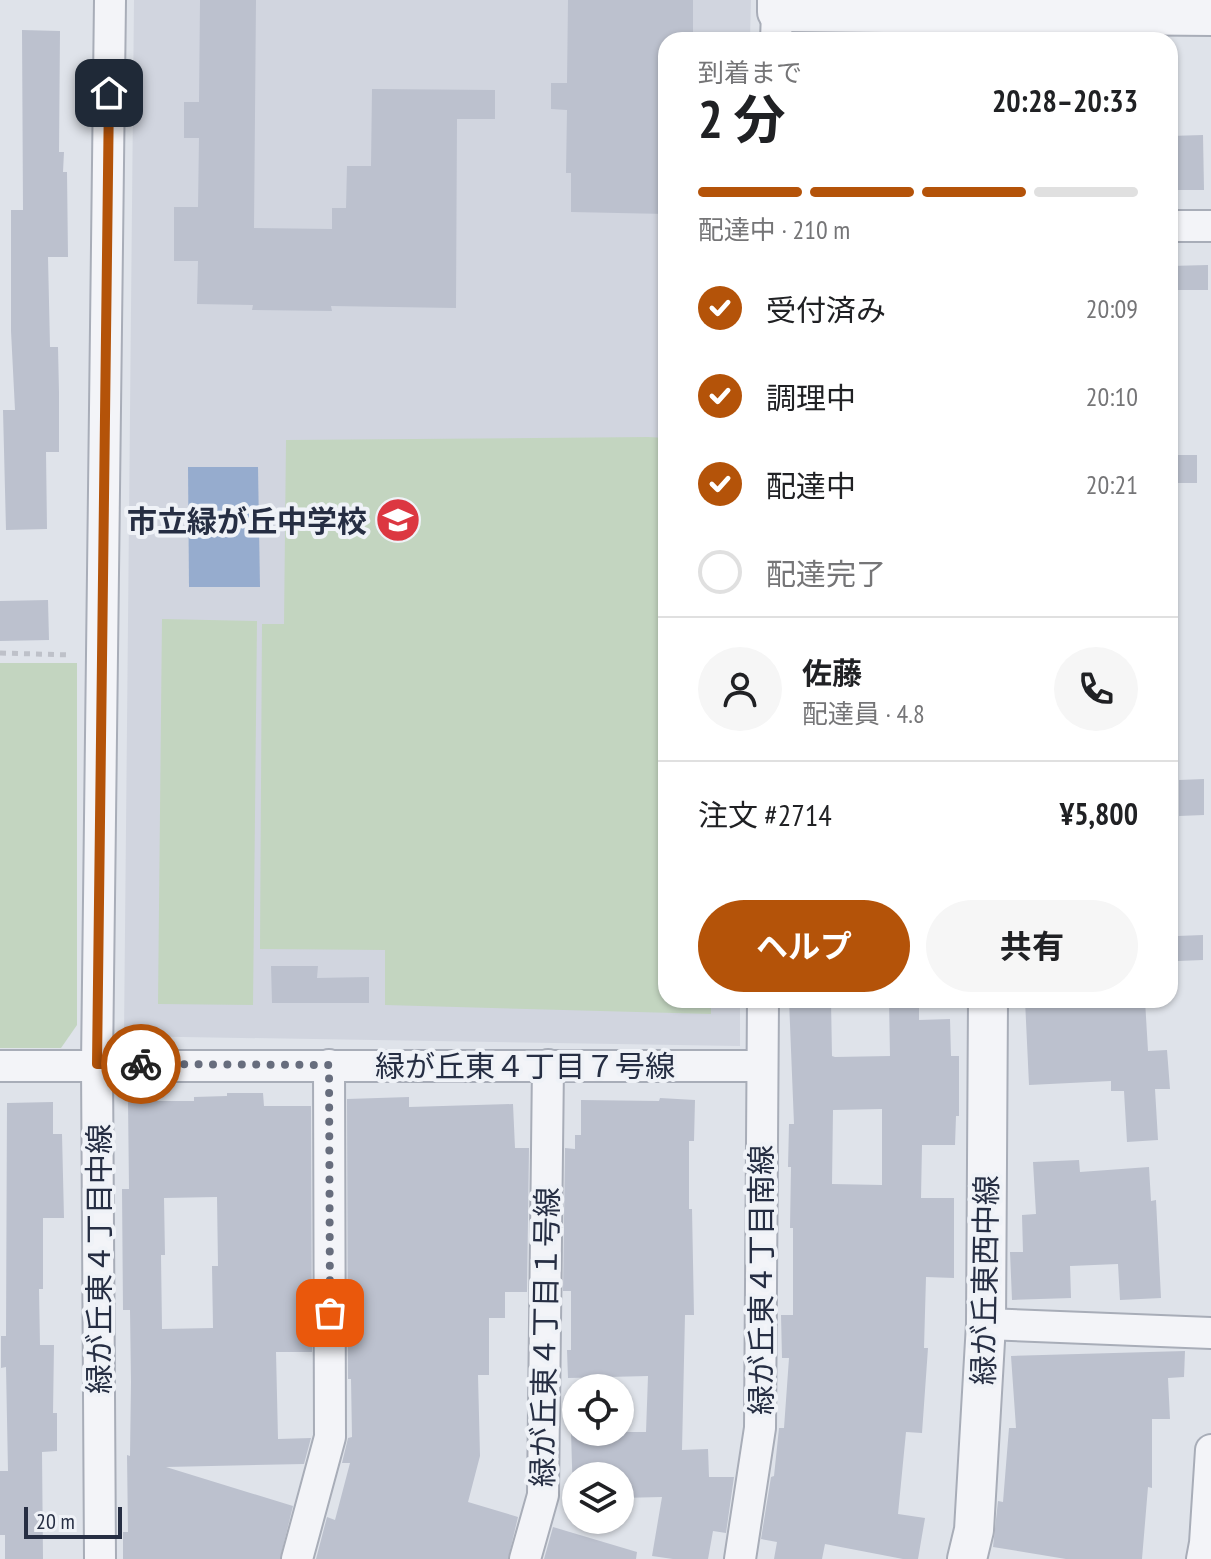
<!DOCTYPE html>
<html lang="ja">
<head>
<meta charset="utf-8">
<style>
	:root { --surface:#fff; --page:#f6f6f6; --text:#202124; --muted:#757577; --line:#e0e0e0; --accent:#b45309 }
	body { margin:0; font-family:"PT Sans Narrow","Noto Sans JP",sans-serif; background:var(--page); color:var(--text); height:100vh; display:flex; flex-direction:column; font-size:30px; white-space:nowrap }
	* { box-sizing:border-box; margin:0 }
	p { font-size:26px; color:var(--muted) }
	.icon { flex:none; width:44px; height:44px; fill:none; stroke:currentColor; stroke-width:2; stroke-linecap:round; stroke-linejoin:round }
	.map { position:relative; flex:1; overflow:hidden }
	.panel { position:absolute; left:658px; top:32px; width:520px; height:976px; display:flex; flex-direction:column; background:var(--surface); border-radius:24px; box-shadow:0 2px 6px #0004 }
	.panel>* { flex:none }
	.fabs { position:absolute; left:562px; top:1374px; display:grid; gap:16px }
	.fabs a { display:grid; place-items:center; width:72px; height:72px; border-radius:50%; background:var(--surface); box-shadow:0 2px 6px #0004; font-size:40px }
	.scale { position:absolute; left:24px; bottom:20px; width:98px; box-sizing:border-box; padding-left:8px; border:4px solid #262e43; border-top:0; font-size:22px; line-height:28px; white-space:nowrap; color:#262e43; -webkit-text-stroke:6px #eff2f7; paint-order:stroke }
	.pin { position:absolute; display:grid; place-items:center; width:68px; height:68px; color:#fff; margin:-34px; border-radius:16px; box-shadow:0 4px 12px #0006 }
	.courier { position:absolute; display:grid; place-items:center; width:80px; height:80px; margin:-40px; border:6px solid #b45309; border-radius:50%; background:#fff; color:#222; box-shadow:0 2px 10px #0007 }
	.head em { font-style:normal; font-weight:700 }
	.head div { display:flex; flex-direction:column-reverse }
	.head { display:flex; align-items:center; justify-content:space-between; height:136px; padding:0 40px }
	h1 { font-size:52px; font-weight:700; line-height:60px }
	.bar { display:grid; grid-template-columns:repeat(4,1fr); gap:12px 8px; align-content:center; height:96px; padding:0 40px }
	.bar i { height:10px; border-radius:6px; background:var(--line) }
	.bar .current { background:var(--accent) }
	.bar p { grid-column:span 4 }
	.line { display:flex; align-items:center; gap:20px; padding:0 40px; border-top:2px solid var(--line) }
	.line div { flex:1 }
	.round { display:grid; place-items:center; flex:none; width:84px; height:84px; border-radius:42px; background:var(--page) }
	ol { padding:0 40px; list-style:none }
	li { display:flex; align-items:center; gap:24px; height:88px }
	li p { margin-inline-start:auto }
	li .icon { padding:8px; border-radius:50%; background:var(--accent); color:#fff; stroke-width:4 }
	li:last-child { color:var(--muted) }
	li i { width:44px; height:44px; border:4px solid var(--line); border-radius:50% }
	.button { display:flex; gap:16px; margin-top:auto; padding:16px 40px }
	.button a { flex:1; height:92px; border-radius:48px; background:var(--accent); color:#fff; font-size:32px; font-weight:700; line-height:92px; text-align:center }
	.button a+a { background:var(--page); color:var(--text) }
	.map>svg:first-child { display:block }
	.built { fill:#d1d5df }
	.green { fill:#c3d5c0 }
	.water { fill:#96acce }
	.building { fill:#bcc1ce; fill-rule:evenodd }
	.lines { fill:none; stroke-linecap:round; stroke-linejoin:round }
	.minor-casing { stroke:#a8adb8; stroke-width:34 }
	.tertiary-casing { stroke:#a8adb8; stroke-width:42 }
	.path { stroke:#bec1c9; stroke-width:5; stroke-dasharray:6 6; stroke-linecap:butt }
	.minor { stroke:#f3f4f8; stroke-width:30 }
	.tertiary { stroke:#f3f4f8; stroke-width:38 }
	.done { stroke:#676d7d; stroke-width:8; stroke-dasharray:0 14.4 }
	.route { stroke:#b45309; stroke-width:10 }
	.labels { text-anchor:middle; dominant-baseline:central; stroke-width:8; stroke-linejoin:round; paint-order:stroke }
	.poi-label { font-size:30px; font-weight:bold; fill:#262e43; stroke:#eff2f7; text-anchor:end }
	.street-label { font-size:30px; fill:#262e43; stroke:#eff2f7 }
</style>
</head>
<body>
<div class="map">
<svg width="1211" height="1559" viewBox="0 0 1211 1559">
	<rect width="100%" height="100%" fill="#dfe3ea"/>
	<!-- built -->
	<polygon class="built" points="134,0 751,0 750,40 666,40 666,1000 740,1000 740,1046 124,1036"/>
	<!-- green -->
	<g class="green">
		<polygon points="648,437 666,438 666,1000 711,1000 711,1014 385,1005 385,950 260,949 262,624 284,624 286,440"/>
		<polygon points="162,619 257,621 253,1005 158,1004"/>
		<polygon points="0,663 77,663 77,1025 61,1048 0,1048"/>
	</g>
	<!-- water -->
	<polygon class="water" points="188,467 258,467 260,587 189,587"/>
	<!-- building -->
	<g class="building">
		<polygon points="200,0 256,0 254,228 332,229 332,208 346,208 347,166 371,166 372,89 495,90 495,119 457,119 456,308 331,306 332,311 252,310 253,305 197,304 198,261 174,261 174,207 198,207 199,138 184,138 184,102 199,102"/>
		<polygon points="568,0 693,0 693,40 666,40 666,214 571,212 571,173 566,173 567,110 551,109 551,83 567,83"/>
		<polygon points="22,30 60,31 59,152 64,152 63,172 67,172 68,257 48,257 50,347 58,347 59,393 59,452 46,452 47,529 6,530 3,410 15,410 11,331 11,210 23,210"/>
		<polygon points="1203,135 1204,190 1170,190 1170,136"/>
		<polygon points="1208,265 1208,290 1170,290 1170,266"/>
		<rect x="1172" y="455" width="25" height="28"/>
		<polygon points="48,600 49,640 0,641 0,601"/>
		<polygon points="1204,779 1204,815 1179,816 1179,780"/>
		<polygon points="1203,935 1203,960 1178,961 1177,936"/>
		<polygon points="271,966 318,966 317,978 369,977 369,1003 272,1003"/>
		<path d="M789,1000H831L832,1056L835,1057L890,1056L889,1000H919V1020L950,1019L951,1056H959V1116H956L955,1145H922L921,1198H954V1278L926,1277L924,1348H928L922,1433L906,1432L898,1514L925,1518L918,1559H903L825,1544L822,1559H774L777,1542L761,1539L771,1477L774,1476L779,1428H784L789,1358H782L781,1315H793V1228H790L791,1167H788L789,1124H794ZM882,1109V1185L832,1184L833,1110Z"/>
		<polygon points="1025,1000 1145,1000 1148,1051 1167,1050 1170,1089 1155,1089 1158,1140 1127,1142 1124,1091 1111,1091 1111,1081 1029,1085"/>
		<path d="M227,1093H263L264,1106H311L312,1352H276L278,1439L311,1438L304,1464L166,1467L293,1506L280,1559H123V1532H128L127,1455L130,1456L131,1382L130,1310H123L122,1189H129L128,1101H194V1097L227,1096ZM217,1197L218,1266H212L213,1328L162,1329L161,1255H165L164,1198Z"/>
		<polygon points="409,1097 409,1107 513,1104 515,1148 529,1148 527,1292 505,1292 505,1318 489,1318 489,1375 478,1375 480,1456 468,1502 518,1517 508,1559 316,1559 327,1517 335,1520 350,1463 342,1463 348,1438 352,1437 351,1379 348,1379 347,1099"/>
		<polygon points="660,1098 695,1100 694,1141 689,1141 689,1209 692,1209 694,1315 685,1315 682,1450 708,1449 709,1477 734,1477 726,1533 713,1531 708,1559 673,1559 652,1556 662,1497 620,1498 620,1476 576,1476 576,1499 573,1499 571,1432 646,1432 648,1376 568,1378 567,1350 571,1350 571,1291 563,1291 565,1148 575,1149 575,1135 581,1135 581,1100 659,1101"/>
		<polygon points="53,1102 53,1134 62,1134 64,1218 43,1218 43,1289 39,1289 40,1345 54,1345 53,1413 57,1413 57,1451 42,1452 43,1559 5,1559 5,1535 0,1535 0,1471 8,1471 6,1367 1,1368 1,1336 6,1336 7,1103"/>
		<polygon points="1079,1160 1080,1172 1149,1167 1151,1201 1156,1200 1161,1298 1120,1300 1118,1264 1070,1266 1071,1298 1012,1300 1010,1252 1023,1252 1022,1215 1036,1214 1033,1162"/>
		<polygon points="1185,1351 1184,1377 1168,1378 1170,1419 1152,1419 1152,1488 1148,1487 1142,1559 1066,1559 993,1547 998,1501 1003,1502 1009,1428 1016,1428 1011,1356"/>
		<polygon points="553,1527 637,1552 636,1559 544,1559"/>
	</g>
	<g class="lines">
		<!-- minor casing -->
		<g class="minor-casing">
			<g id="minor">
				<polyline points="776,40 777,12"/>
				<polyline points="1170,226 1211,226"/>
				<polyline points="0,1066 762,1066"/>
				<polyline points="986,1324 1211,1333"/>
				<polyline points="100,1559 97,1064 110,0"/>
				<polyline points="297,1559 330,1437 329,1065"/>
				<polyline points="525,1559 543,1495 548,1065"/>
				<polyline points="740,1559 760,1428 763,1000"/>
				<polyline points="1202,1559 1205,1543 1211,1450"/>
			</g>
		</g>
		<!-- tertiary casing -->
		<g class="tertiary-casing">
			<g id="tertiary">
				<polyline points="777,0 777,12 1211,16"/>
				<polyline points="967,1559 974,1530 986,1324 988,1000"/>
			</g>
		</g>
		<!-- path -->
		<polyline class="path" points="0,653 71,655"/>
		<!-- minor -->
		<use href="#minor" class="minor"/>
		<!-- tertiary -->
		<use href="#tertiary" class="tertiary"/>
	</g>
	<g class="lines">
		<!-- done -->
		<polyline class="done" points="141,1064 329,1065 330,1313"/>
		<!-- route -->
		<polyline class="route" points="109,93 97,1064 141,1064"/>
	</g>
	<!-- icons -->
	<defs>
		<g id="school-disc" transform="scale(2.3)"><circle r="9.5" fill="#dc3741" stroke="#eff2f7"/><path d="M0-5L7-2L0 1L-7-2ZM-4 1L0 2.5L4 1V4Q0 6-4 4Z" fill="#fff"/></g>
	</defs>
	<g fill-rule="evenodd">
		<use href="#school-disc" x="398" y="520"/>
	</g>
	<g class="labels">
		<!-- poi labels -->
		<g class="poi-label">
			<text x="367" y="520">市立緑が丘中学校</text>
		</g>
		<!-- street labels -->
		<g class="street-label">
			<text x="525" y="1065">緑が丘東４丁目７号線</text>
			<text transform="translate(98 1259) rotate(-90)">緑が丘東４丁目中線</text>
			<text transform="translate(760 1280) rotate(-90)">緑が丘東４丁目南線</text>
			<text transform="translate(984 1280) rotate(-89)">緑が丘東西中線</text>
			<text transform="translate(544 1337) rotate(-89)">緑が丘東４丁目１号線</text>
		</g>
	</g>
</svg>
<div class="fabs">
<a><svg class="icon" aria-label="locate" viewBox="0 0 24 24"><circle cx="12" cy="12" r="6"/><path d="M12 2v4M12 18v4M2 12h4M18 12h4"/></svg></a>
<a><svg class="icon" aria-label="layers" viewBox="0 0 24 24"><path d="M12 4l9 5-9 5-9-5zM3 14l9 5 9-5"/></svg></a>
</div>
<div class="scale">20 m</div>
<div class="pin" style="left:330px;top:1313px;background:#ea580c"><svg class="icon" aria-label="bag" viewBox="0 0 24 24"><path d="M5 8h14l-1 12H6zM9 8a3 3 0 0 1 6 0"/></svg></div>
<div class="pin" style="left:109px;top:93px;background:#1f2937"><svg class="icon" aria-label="home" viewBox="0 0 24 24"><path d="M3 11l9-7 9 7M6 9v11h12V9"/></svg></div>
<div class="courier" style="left:141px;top:1064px"><svg class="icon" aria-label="bike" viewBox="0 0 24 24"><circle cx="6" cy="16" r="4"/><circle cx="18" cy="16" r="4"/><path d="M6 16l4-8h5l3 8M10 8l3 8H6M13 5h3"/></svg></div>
<section class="panel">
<div class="head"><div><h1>2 分</h1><p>到着まで</p></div><em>20:28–20:33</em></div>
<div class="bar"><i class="current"></i><i class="current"></i><i class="current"></i><i></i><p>配達中 · 210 m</p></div>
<ol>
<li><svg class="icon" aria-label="check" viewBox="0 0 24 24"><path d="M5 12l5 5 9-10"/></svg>受付済み<p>20:09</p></li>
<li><svg class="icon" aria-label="check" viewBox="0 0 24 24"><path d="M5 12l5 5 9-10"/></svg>調理中<p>20:10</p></li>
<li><svg class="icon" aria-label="check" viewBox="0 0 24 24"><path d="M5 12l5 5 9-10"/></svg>配達中<p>20:21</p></li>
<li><i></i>配達完了</li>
</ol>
<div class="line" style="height:144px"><a class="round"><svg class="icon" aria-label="person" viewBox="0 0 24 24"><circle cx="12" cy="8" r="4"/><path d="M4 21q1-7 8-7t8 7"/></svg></a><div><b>佐藤</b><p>配達員 · 4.8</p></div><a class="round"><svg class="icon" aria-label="phone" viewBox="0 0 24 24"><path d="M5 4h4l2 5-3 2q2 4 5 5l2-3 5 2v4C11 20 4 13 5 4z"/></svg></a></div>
<div class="line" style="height:104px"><div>注文 #2714</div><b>¥5,800</b></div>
<div class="button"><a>ヘルプ</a><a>共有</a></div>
</section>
</div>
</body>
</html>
